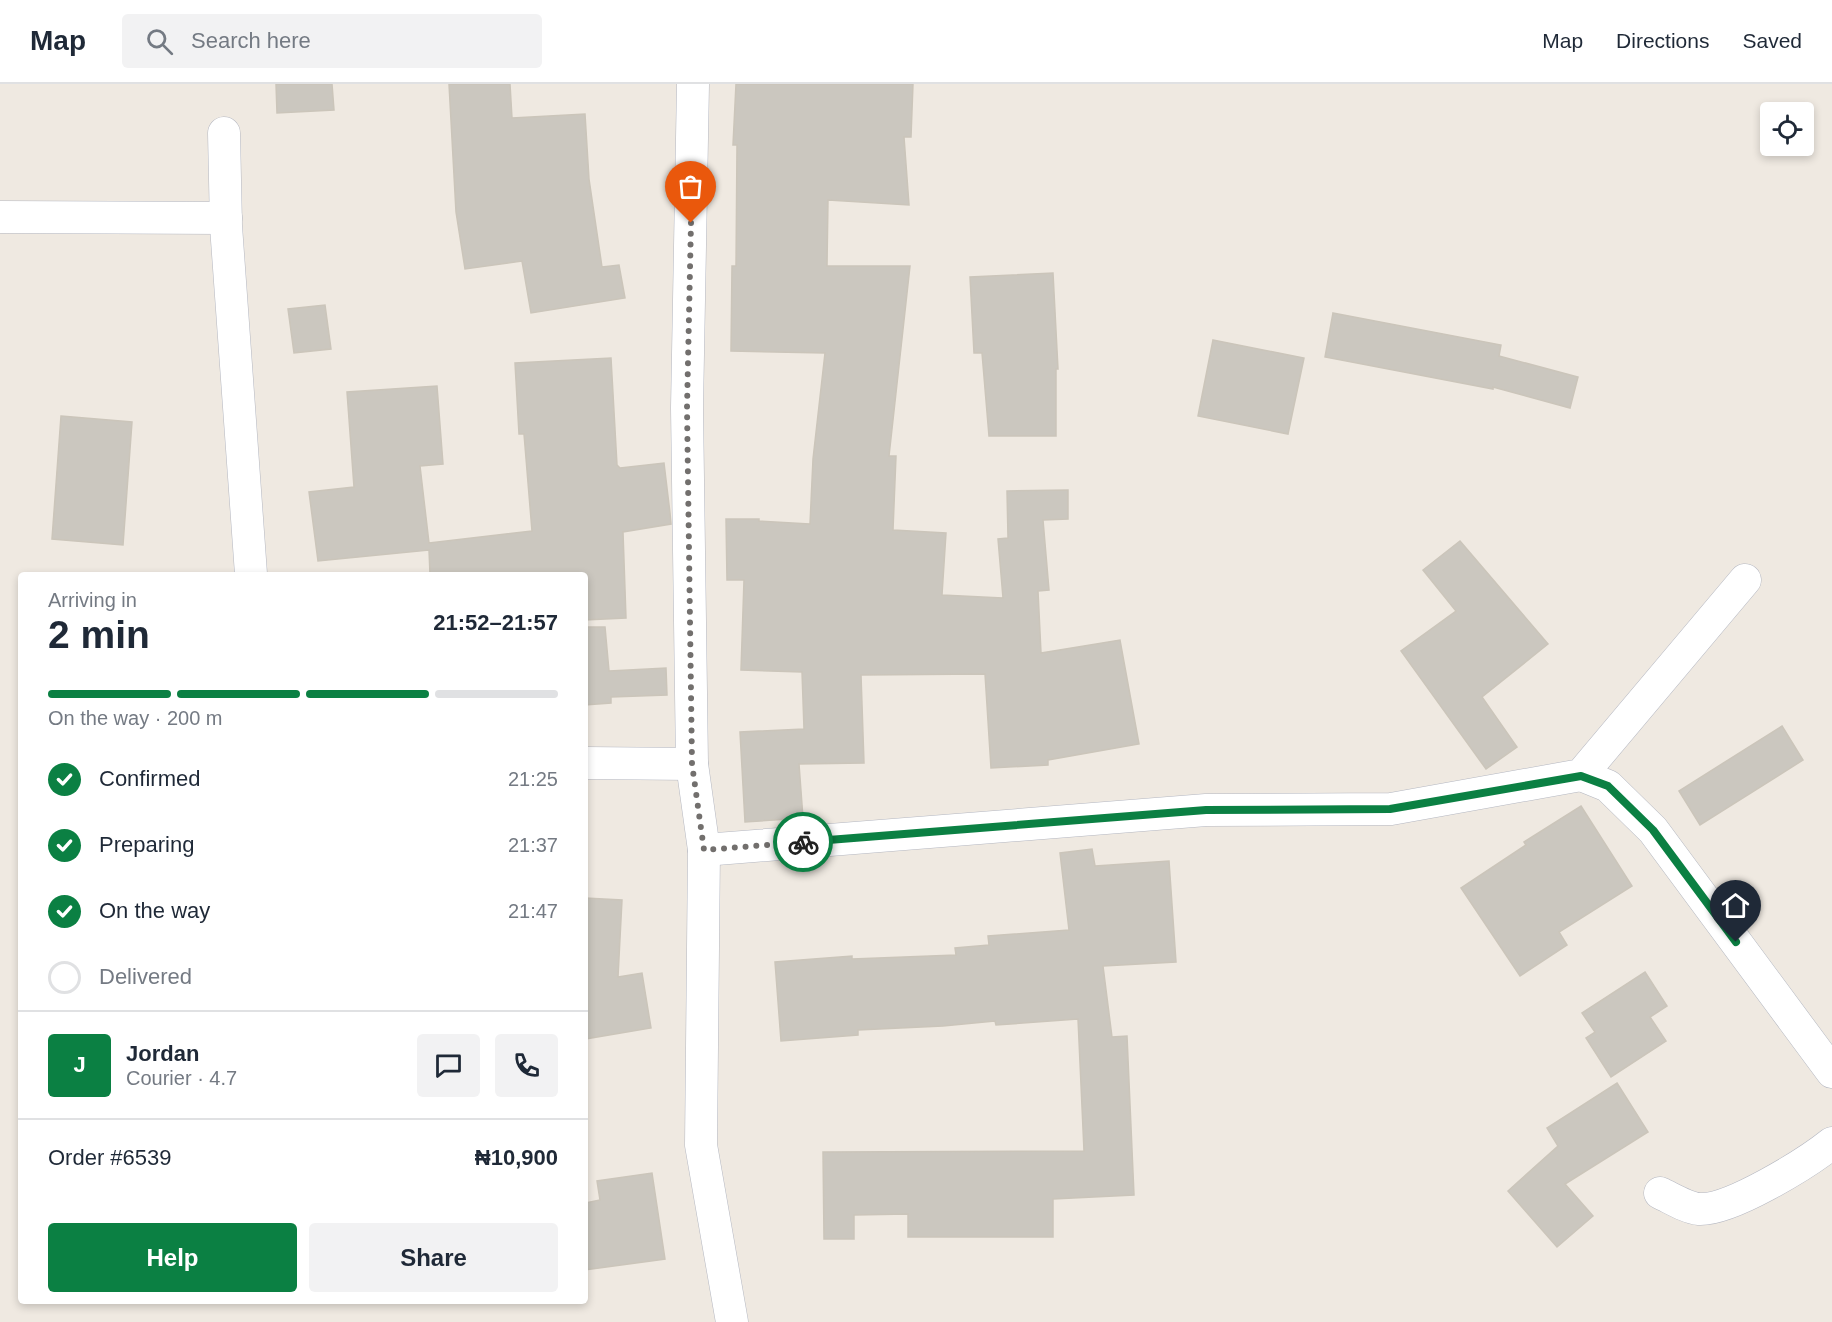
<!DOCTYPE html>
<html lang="en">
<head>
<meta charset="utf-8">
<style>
	:root { --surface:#fff; --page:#f2f2f3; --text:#1f2937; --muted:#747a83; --line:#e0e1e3; --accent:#0b8043 }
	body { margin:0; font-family:Arial,sans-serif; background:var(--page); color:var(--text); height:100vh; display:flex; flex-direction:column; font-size:22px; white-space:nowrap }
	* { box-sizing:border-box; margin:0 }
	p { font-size:20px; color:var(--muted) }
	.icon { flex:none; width:33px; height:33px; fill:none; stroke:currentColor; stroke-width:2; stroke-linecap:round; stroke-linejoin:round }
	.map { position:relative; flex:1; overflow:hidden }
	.details { position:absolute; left:18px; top:488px; width:570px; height:732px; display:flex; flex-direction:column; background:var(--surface); border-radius:6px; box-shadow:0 3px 9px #0003 }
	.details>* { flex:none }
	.tools { position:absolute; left:1760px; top:18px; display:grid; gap:12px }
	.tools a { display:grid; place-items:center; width:54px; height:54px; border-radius:6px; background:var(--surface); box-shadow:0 3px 9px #0003; font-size:30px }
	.pin { position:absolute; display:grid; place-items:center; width:51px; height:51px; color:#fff; margin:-62px -26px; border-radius:50% 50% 50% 0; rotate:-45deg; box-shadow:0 0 6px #0007 }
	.pin .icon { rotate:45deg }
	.courier { position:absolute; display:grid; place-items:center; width:60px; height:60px; margin:-30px; border:4px solid #0b8043; border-radius:50%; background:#fff; color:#222; box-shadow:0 2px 8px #0007 }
	.headline em { font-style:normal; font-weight:800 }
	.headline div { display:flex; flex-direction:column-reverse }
	.headline { display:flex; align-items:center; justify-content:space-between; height:102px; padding:0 30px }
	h1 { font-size:39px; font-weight:800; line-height:45px }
	.bar { display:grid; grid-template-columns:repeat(4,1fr); gap:9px 6px; align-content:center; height:72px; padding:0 30px }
	.bar i { height:8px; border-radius:4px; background:var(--line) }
	.bar .on { background:var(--accent) }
	.bar p { grid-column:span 4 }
	.line { display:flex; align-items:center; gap:15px; padding:0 30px; border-top:2px solid var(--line) }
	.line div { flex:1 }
	.round { display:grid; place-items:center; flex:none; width:63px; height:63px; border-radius:6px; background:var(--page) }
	ol { padding:0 30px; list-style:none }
	li { display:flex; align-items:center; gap:18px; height:66px }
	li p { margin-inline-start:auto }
	li .icon { padding:6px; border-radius:50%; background:var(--accent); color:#fff; stroke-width:4 }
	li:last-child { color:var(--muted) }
	li i { width:33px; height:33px; border:3px solid var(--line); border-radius:50% }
	.primary-button { display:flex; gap:12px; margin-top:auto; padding:12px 30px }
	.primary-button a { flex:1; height:69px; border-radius:6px; background:var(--accent); color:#fff; font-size:24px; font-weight:800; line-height:69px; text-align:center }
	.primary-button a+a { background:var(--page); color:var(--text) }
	header { display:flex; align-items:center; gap:36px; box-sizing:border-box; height:84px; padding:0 30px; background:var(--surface); border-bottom:2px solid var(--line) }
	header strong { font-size:28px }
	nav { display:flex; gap:33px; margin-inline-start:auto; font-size:21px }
	.search { width:420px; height:54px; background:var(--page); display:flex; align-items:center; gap:15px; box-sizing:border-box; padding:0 21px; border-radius:6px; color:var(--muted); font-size:22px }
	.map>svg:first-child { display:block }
	.building { fill:#cbc7bf; stroke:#cbc5ba; stroke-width:1.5 }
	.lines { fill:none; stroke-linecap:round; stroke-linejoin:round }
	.street-casing { stroke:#b4b7c1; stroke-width:33 }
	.street { stroke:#fff; stroke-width:32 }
	.done { stroke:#726f6d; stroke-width:6; stroke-dasharray:0 10.8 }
	.route { stroke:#0b8043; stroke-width:8 }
</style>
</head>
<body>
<header>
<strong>Map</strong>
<div class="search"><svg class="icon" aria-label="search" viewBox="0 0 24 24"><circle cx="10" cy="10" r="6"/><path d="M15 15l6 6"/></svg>Search here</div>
<nav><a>Map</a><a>Directions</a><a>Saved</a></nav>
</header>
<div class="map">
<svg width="1832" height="1238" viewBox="0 0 1832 1238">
	<rect width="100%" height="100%" fill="#efe9e1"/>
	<!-- building -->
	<g class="building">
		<polygon points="276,0 332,0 334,26 277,29"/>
		<polygon points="449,0 510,0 512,34 585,30 589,95 602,183 619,181 625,214 531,229 522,177 465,185 456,128"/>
		<polygon points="736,0 913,0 911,53 904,53 909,121 828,116 827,182 910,182 889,372 896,372 893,446 946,449 942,511 1003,514 998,455 1008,454 1007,407 1068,406 1068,435 1043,436 1049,506 1038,507 1041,569 1120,556 1139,660 1048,676 1048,681 991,684 985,590 861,591 864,679 799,680 803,734 745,738 740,648 804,645 802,588 741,586 744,496 727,496 726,435 759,435 759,437 810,440 813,375 825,269 731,267 732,182 736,182 737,61 733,61"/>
		<polygon points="1053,189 1058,285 1056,285 1056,352 989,352 982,269 974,269 970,193"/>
		<polygon points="325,221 331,265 294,269 288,225"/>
		<polygon points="1333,229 1501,261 1499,272 1578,293 1570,324 1493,303 1493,305 1325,273"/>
		<polygon points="1213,256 1304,274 1288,350 1198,332"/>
		<polygon points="611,274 617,381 620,384 664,379 670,429 671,440 623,448 626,534 585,536 585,490 430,490 429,466 318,477 309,408 354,403 347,308 437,302 443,380 420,382 429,459 532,447 524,350 519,350 515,279"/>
		<polygon points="61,332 132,338 123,461 52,455"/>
		<polygon points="1460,457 1548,560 1482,613 1517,663 1486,685 1401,567 1456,527 1423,486"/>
		<polygon points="585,543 605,543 609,587 666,584 667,611 611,613 611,619 585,621"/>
		<polygon points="1782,642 1803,676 1700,741 1679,707"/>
		<polygon points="1581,722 1632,802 1559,848 1567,861 1520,892 1461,804 1526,761 1524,758"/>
		<polygon points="1092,765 1095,782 1169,777 1176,878 1103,882 1112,953 1127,952 1134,1111 1053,1115 1053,1153 908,1153 908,1130 854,1131 854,1155 824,1155 823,1068 1084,1067 1078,935 996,941 995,937 943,942 858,946 858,951 781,957 775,878 852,872 852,875 956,871 955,864 989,861 988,852 1069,846 1060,769"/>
		<polygon points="585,814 622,816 618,893 642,889 651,944 585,955"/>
		<polygon points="1645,888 1667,922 1650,933 1666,957 1611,993 1586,954 1595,948 1582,929"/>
		<polygon points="1617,999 1648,1048 1565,1100 1593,1132 1557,1163 1508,1107 1558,1062 1547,1044"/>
		<polygon points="652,1089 665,1175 585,1186 585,1119 600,1116 597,1097"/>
	</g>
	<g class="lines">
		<!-- street casing -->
		<g class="street-casing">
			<g id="street">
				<polyline points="693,0 687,324 692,680 704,766 701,1061 732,1238"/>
				<polyline points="224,49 226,142 251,490"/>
				<polyline points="0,133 226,134"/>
				<polyline points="585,679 692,680"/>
				<polyline points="1581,691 1608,702 1653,746 1832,988"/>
				<polyline points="704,766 1206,726 1391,725 1581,691 1745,496"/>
				<path d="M1660,1109C1671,1114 1687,1124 1699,1125C1730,1127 1807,1079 1832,1059"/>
			</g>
		</g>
		<!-- street -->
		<use href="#street" class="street"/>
	</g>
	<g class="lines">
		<!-- done -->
		<polyline class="done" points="691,139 687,324 692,680 704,766 803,758"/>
		<!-- route -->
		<polyline class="route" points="803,758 1206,726 1390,725 1581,692 1608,702 1653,746 1736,858"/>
	</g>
</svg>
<div class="tools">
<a><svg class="icon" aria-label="locate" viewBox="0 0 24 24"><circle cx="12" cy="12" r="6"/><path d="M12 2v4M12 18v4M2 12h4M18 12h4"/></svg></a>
</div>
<div class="pin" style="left:691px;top:139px;background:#ea580c"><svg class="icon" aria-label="bag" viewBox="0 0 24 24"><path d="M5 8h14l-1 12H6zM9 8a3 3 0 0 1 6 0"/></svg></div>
<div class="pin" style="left:1736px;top:858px;background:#1f2937"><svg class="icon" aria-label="home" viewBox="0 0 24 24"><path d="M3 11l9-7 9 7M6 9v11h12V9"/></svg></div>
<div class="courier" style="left:803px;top:758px"><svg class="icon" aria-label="bike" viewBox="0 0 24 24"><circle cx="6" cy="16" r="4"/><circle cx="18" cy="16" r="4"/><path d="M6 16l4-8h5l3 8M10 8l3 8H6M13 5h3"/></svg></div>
<section class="details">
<div class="headline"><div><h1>2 min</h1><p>Arriving in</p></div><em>21:52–21:57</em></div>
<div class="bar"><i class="on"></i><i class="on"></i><i class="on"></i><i></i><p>On the way · 200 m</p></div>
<ol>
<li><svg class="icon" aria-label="check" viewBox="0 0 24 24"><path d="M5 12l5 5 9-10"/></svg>Confirmed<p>21:25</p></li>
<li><svg class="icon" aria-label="check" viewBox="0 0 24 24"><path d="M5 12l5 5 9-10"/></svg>Preparing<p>21:37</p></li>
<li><svg class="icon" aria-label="check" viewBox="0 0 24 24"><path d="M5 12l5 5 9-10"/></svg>On the way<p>21:47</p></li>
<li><i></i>Delivered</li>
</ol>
<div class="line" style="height:108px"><b class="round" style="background:var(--accent);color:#fff">J</b><div><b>Jordan</b><p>Courier · 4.7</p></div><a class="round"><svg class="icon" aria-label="chat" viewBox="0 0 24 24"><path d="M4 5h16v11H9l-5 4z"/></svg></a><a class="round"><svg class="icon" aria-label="phone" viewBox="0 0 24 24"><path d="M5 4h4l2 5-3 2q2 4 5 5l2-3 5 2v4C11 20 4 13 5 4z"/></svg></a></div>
<div class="line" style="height:78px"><div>Order #6539</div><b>₦10,900</b></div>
<div class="primary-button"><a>Help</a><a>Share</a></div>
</section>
</div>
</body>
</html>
